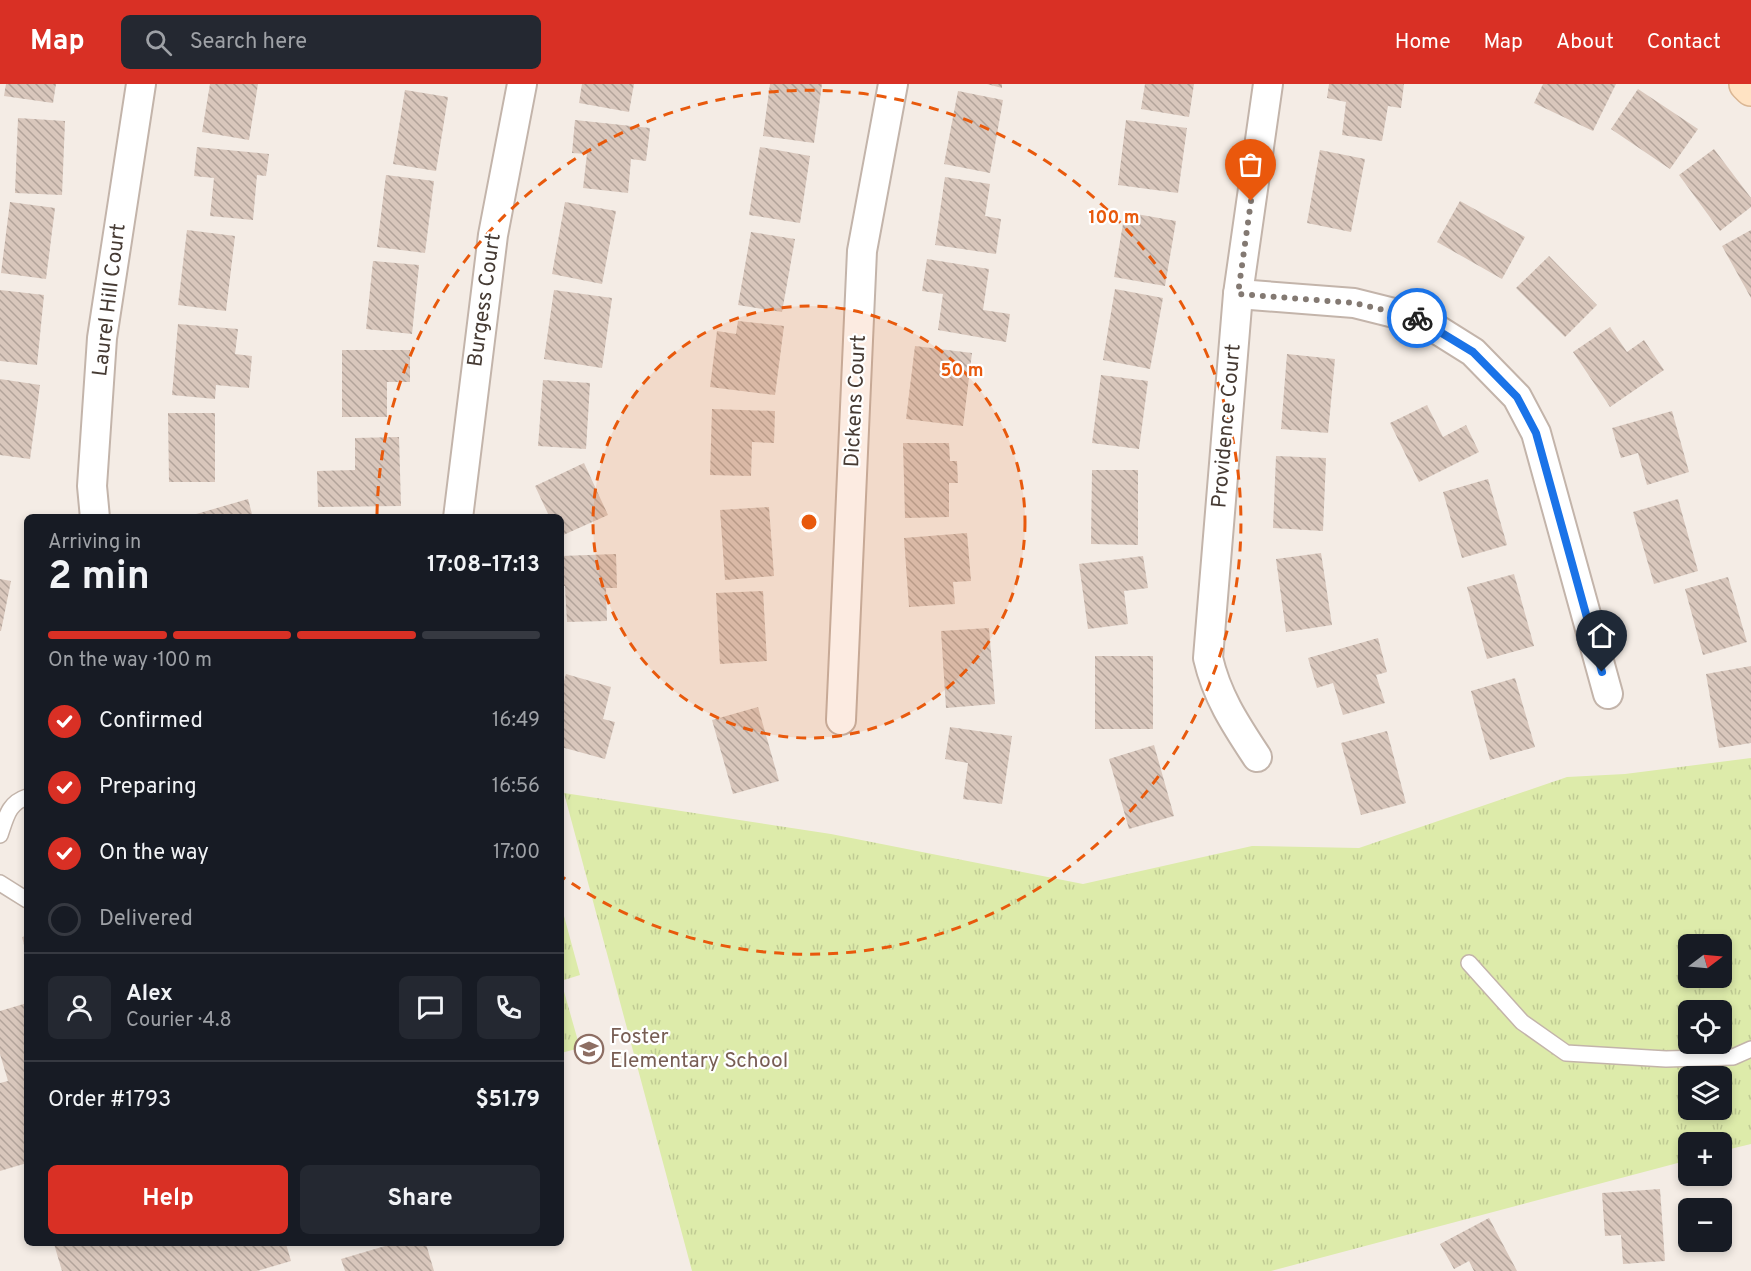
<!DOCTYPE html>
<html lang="en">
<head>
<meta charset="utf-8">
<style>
	:root { --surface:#171b24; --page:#242831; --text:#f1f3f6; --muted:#9ea1a6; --line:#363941; --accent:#d93025 }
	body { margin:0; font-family:Overpass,sans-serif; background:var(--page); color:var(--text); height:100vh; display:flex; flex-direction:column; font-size:22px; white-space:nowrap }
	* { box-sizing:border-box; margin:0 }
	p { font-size:20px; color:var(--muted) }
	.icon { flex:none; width:33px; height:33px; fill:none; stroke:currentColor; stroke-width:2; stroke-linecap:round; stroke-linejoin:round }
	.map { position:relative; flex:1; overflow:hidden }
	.details { position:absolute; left:24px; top:430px; width:540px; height:732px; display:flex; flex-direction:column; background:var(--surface); border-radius:9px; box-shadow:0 3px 9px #0003 }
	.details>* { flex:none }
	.needle { width:39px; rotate:74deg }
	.buttons { position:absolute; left:1678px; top:850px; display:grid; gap:12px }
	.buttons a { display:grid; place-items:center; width:54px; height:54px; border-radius:9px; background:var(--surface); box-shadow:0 3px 9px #0003; font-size:30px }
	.pin { position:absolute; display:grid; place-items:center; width:51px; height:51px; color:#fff; margin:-62px -26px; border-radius:50% 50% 50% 0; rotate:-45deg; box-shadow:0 0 6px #0007 }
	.pin .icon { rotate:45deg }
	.courier { position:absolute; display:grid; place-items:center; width:60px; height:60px; margin:-30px; border:4px solid #1a73e8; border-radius:50%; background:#fff; color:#222; box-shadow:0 2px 8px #0007 }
	.summary em { font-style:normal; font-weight:700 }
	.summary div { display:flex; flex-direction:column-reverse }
	.summary { display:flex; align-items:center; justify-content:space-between; height:102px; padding:0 24px }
	h1 { font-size:39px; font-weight:700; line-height:45px }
	.bar { display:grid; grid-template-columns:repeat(4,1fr); gap:9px 6px; align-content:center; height:72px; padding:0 24px }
	.bar i { height:8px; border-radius:4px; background:var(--line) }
	.bar .current { background:var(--accent) }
	.bar p { grid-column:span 4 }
	.line { display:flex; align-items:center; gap:15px; padding:0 24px; border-top:2px solid var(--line) }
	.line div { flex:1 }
	.round { display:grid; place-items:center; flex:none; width:63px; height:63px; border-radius:9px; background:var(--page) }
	ol { padding:0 24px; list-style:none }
	li { display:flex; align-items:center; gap:18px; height:66px }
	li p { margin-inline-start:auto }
	li .icon { padding:6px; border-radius:50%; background:var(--accent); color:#fff; stroke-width:4 }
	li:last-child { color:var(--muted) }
	li i { width:33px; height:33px; border:3px solid var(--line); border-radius:50% }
	.action { display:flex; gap:12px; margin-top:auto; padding:12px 24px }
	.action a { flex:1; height:69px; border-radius:9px; background:var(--accent); color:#fff; font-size:24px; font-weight:700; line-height:69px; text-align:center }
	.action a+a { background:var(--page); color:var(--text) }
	header { display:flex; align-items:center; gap:36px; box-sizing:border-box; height:84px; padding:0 30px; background:var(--accent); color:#fff }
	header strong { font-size:28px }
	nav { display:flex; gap:33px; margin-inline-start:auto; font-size:21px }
	.search { width:420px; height:54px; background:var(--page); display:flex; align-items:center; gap:15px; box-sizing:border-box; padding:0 21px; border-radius:9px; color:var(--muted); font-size:22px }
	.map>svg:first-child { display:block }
	.grass { fill:url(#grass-tufts); fill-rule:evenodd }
	.building { fill:url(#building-back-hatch) }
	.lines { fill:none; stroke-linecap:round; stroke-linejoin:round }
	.lane-casing { stroke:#c3b4aa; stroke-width:18 }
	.street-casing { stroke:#c3b4aa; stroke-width:32 }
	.secondary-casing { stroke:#dab693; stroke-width:36 }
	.lane { stroke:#fff; stroke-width:15 }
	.street { stroke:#fff; stroke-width:28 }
	.secondary { stroke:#ffe3c3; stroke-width:33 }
	.done { stroke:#837972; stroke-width:6; stroke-dasharray:0 10.8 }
	.route { stroke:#1a73e8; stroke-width:8 }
	.ring { fill:none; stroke:#e8590c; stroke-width:3; stroke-dasharray:10 8 }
	.labels { text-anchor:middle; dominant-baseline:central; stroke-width:4.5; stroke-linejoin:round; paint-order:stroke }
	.street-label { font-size:21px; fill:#463b34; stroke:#fff }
	.education-label { font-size:21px; fill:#785e54; stroke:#fff; text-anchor:start }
	.centre { fill:#e8590c; stroke:#fff; stroke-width:3 }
	.ring-label { font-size:18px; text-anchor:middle; font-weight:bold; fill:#e8590c; stroke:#fff; stroke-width:4.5; stroke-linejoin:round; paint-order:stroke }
</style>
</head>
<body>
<header>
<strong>Map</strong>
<div class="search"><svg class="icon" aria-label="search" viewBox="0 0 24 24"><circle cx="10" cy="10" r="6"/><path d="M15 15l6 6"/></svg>Search here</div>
<nav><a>Home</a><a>Map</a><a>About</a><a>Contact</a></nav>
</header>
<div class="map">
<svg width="1751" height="1187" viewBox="0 0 1751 1187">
	<defs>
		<pattern id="grass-tufts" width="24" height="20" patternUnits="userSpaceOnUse" patternTransform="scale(1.5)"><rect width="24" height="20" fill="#ddebaa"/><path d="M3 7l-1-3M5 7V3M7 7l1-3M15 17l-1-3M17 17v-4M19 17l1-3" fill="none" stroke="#bfca93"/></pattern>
		<pattern id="building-back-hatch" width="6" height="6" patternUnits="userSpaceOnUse" patternTransform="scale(1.5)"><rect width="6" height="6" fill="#d9c7bc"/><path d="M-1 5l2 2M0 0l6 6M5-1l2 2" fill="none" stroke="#b2a39a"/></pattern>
	</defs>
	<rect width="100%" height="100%" fill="#f4ece5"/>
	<!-- grass -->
	<g class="grass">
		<path d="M1751,674V1060L1722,1067V1059H1689V1076L1271,1187H692L564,709L831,750L1083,800L1252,762L1359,764L1567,693L1625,690ZM1689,861H1722V894H1689ZM1689,927H1722V960H1689ZM1689,993H1722V1026H1689Z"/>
		<polygon points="561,821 580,891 561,897 580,964 561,969"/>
	</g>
	<!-- building -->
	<g class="building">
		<polygon points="6,0 56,0 53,19 4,12"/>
		<polygon points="210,0 258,0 249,56 202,48"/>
		<polygon points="582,0 634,0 629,28 579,19"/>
		<polygon points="770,0 822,0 814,59 763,52"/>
		<polygon points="987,0 1002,0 1002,4"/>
		<polygon points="1145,0 1194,0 1189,33 1141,25"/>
		<polygon points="1329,0 1404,0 1401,24 1388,22 1382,57 1342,51 1346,18 1327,14"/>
		<polygon points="1543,0 1616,0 1593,47 1534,19"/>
		<polygon points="1638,5 1698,45 1670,85 1611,45"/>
		<polygon points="405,6 448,13 436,87 393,80"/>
		<polygon points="958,7 1003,16 990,89 944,80"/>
		<polygon points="18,34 65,37 62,111 15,109"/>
		<polygon points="575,36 650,44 646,77 631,75 628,109 583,104 587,70 572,69"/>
		<polygon points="1126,36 1187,44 1178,109 1118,101"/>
		<polygon points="197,63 269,70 266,92 257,91 253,136 210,132 214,94 194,92"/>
		<polygon points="760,63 810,72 800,139 749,131"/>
		<polygon points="1714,65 1751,114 1751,123 1720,147 1679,91"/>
		<polygon points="1320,66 1365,75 1351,148 1307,139"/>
		<polygon points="386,91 434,97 425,169 377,163"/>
		<polygon points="945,93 990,100 985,132 1001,135 996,170 935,161"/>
		<polygon points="1460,117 1525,153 1502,195 1437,158"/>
		<polygon points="10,118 55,124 46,195 1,189"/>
		<polygon points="565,118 616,127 602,200 552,190"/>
		<polygon points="1125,128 1176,137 1165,202 1114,193"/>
		<polygon points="187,146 235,152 226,227 178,221"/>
		<polygon points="1751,146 1751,214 1722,162"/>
		<polygon points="751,148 795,155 782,228 738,221"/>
		<polygon points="1549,172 1597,221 1565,253 1516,204"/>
		<polygon points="927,175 989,185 983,226 1010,230 1006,258 938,246 943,210 922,207"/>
		<polygon points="373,177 419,181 412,250 366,245"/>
		<polygon points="1115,205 1163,214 1150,285 1103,276"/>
		<polygon points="0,206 44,211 37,281 0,277"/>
		<polygon points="554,206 612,214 602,284 544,275"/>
		<polygon points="738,237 784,242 775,311 710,303 717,247 736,250"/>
		<polygon points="178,240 238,245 235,270 252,272 249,304 216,301 215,315 172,311"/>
		<polygon points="1610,243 1627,268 1644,256 1664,286 1610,323 1573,268"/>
		<polygon points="915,262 972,269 963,342 906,335"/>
		<polygon points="342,266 410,266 410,298 387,298 387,333 342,333"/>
		<polygon points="1287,270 1335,275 1328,349 1281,345"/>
		<polygon points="1101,291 1148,297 1139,365 1092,359"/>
		<polygon points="0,295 40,301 30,375 0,371"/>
		<polygon points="543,296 590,299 586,365 538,362"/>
		<polygon points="1427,321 1443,353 1466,341 1479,368 1419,398 1390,339"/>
		<polygon points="712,325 775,327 774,359 752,358 751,392 710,391"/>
		<polygon points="1672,327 1689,388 1647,401 1638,369 1621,374 1612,344"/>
		<polygon points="168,329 215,329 215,398 169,398"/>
		<polygon points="399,353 401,422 318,423 317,387 355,386 355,354"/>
		<polygon points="903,359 949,359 950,377 957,377 958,399 949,399 949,433 905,434"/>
		<polygon points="1276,372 1326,374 1323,447 1273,444"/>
		<polygon points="584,379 608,431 561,452 561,434 550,434 535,402"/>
		<polygon points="1092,386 1138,386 1138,461 1091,460"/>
		<polygon points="1488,395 1507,461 1462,474 1443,408"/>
		<polygon points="248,415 253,434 187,434 186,433"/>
		<polygon points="1678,415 1698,487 1654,500 1633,428"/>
		<polygon points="769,423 774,492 725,496 720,426"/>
		<polygon points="967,449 971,497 953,498 955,520 909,523 904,454"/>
		<polygon points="1321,469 1332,541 1286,548 1276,475"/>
		<polygon points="616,470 617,504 606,504 607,537 567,538 565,502 561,502 561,472"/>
		<polygon points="1143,472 1148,504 1124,507 1128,540 1088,545 1079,480"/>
		<polygon points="1514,490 1534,562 1487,575 1467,503"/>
		<polygon points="1728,493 1747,558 1703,571 1685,505"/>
		<polygon points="0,495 11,497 1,547 0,547"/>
		<polygon points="763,507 767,577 720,580 716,509"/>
		<polygon points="989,544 995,620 946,624 941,547"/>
		<polygon points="1378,554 1387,588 1376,591 1385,619 1343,631 1333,599 1317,604 1308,574"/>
		<rect x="1095" y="572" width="58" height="73"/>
		<polygon points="1751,582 1751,659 1719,664 1706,590"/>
		<polygon points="566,590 611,603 603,635 615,638 605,675 561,663 561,608"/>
		<polygon points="1515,594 1535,663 1490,676 1471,607"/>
		<polygon points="758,623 779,697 733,710 712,636"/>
		<polygon points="950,643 1012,652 1002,720 963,715 968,679 945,675"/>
		<polygon points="1387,647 1406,719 1361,731 1341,659"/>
		<polygon points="1154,661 1174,732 1129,745 1109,675"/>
		<polygon points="27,852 27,869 26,869 22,853"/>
		<polygon points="27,919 27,1079 0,1087 0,999 8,997 0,970 0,927"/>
		<polygon points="1660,1105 1665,1177 1623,1180 1621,1151 1605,1152 1602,1109"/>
		<polygon points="1489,1134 1517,1187 1474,1187 1469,1177 1454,1185 1440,1160"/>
		<polygon points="54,1160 286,1160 291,1177 257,1187 62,1187"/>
		<polygon points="392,1160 426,1160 434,1187 345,1187 341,1175"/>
	</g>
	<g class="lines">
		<!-- lane casing -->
		<g class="lane-casing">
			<g id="lane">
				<path d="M0,751C6,734 8,719 27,713"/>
				<polyline points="0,799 27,816"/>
				<polyline points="1469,879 1522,938 1566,969 1666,975 1733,973 1751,965"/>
			</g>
		</g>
		<!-- street casing -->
		<g class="street-casing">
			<g id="street">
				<polyline points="1238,210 1354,219 1422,236 1473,268 1517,313 1536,349 1608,610"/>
				<polyline points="95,434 92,402 102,254 141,0"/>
				<polyline points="458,434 493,151 522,0"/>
				<polyline points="841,636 862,167 893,0"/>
				<path d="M1257,673C1236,641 1217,613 1208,574L1238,210L1268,0"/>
			</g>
		</g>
		<!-- secondary casing -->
		<g class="secondary-casing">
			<polyline id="secondary" points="1746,0 1751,5"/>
		</g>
		<!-- lane -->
		<use href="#lane" class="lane"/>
		<!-- street -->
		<use href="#street" class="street"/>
		<!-- secondary -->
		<use href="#secondary" class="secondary"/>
	</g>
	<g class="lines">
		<!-- done -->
		<polyline class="done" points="1251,117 1238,210 1354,219 1417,234"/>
		<!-- route -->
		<polyline class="route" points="1417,234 1473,268 1517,313 1536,349 1602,588"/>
	</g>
	<!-- distance rings -->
	<circle cx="809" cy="438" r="216" fill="#e8590c" fill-opacity=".12"/>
	<g class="ring">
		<circle cx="809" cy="438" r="216"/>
		<path d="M377 430A432 432 0 1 1 561 792"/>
	</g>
	<!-- icons -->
	<defs>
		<g id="school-ring" transform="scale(1.5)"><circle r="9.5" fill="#fff" stroke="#8d6e63" stroke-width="1.5"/><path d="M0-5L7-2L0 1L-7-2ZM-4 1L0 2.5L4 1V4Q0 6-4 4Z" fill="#8d6e63"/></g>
	</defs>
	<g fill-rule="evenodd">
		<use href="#school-ring" x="589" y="965"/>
	</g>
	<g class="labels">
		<!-- street labels -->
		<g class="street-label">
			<text transform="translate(110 216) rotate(-83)">Laurel Hill Court</text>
			<text transform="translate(485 216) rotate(-82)">Burgess Court</text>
			<text transform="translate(856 317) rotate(-87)">Dickens Court</text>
			<text transform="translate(1227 342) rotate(-85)">Providence Court</text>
		</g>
		<!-- education labels -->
		<g class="education-label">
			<text x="610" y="953">Foster<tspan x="610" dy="24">Elementary School</tspan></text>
		</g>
	</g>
	<circle cx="809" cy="438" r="9" class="centre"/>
	<g class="ring-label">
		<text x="1114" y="139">100 m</text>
		<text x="962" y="292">50 m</text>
	</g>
</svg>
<div class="buttons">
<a><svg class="needle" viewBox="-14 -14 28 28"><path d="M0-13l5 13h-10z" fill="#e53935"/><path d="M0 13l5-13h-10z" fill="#9ea1a6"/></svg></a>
<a><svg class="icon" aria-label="locate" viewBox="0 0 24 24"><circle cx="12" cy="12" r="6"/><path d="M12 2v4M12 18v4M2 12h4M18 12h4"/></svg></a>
<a><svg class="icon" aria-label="layers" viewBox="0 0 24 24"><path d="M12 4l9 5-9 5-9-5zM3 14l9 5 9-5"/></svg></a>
<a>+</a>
<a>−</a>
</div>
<div class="pin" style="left:1251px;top:117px;background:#ea580c"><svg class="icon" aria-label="bag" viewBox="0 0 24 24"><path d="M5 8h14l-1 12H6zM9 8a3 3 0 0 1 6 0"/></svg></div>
<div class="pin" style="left:1602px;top:588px;background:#1f2937"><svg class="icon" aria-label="home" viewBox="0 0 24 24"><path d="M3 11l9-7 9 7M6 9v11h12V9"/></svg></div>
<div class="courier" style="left:1417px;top:234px"><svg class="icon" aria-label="bike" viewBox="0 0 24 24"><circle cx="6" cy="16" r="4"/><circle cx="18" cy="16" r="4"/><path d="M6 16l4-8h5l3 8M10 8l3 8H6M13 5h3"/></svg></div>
<section class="details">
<div class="summary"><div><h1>2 min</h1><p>Arriving in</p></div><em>17:08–17:13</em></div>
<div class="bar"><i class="current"></i><i class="current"></i><i class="current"></i><i></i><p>On the way · 100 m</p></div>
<ol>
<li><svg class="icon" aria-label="check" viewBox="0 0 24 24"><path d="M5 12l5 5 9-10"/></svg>Confirmed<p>16:49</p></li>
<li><svg class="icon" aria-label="check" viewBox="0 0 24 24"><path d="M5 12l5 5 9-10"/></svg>Preparing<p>16:56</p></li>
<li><svg class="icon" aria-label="check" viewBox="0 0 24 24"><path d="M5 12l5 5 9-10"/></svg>On the way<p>17:00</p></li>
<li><i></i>Delivered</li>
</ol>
<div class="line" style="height:108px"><a class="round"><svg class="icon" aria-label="person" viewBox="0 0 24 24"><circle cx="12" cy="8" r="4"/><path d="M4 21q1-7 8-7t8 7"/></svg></a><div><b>Alex</b><p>Courier · 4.8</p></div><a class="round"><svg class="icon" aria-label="chat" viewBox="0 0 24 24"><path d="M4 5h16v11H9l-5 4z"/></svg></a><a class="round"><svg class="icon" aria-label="phone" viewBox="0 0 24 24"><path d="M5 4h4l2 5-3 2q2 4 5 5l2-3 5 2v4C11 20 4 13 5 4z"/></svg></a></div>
<div class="line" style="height:78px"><div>Order #1793</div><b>$51.79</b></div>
<div class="action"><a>Help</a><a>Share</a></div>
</section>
</div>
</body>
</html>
